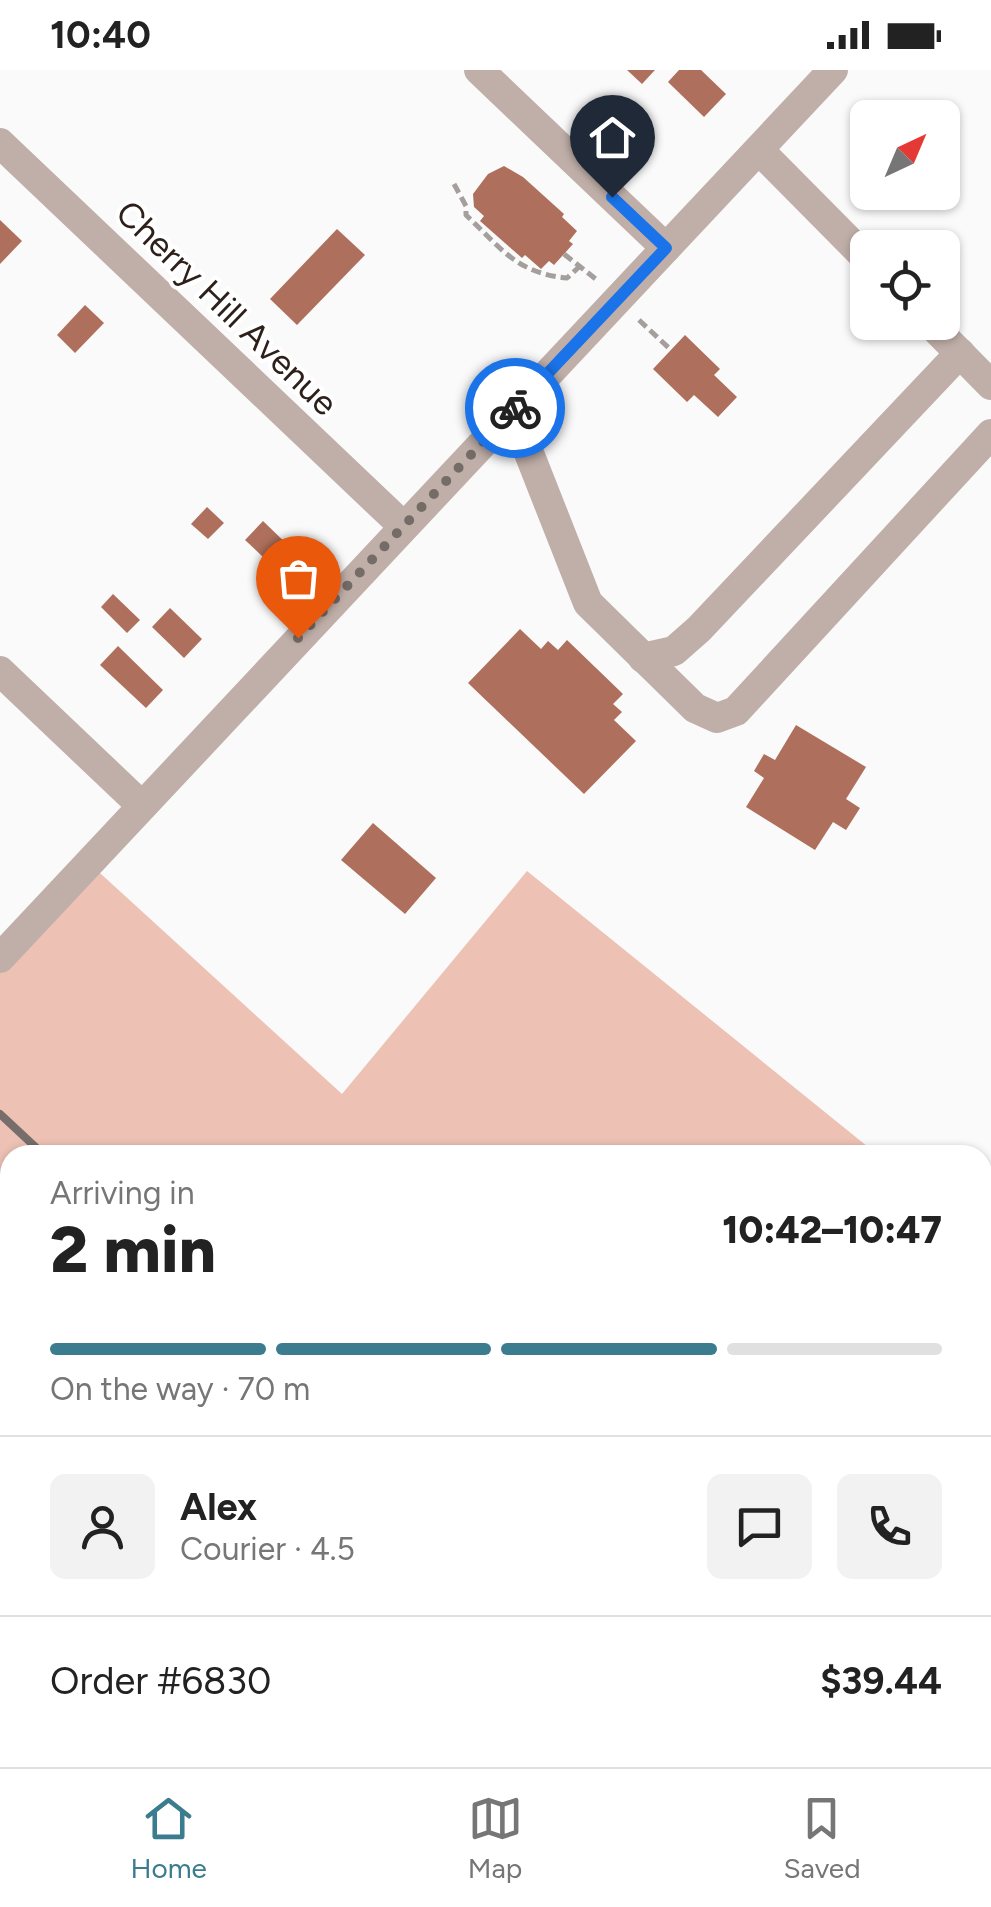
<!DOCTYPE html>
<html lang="en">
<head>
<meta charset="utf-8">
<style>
	:root { --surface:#fff; --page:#f2f2f2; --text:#222; --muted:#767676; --line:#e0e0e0; --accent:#3b7c8e }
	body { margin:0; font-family:Figtree,sans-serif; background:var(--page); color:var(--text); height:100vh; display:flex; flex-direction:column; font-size:38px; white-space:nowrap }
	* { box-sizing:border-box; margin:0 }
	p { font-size:32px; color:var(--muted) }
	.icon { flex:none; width:55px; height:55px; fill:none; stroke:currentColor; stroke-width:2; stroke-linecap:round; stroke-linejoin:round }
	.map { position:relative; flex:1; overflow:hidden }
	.panel { position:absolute; left:0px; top:1075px; width:992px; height:622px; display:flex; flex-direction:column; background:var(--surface); border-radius:30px 30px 0 0; box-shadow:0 2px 8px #0004 }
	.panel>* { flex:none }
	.needle { width:65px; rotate:44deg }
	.tools { position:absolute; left:850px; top:30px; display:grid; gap:20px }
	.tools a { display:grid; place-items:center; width:110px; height:110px; border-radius:15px; background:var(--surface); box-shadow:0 2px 8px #0004; font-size:50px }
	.pin { position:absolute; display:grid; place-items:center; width:85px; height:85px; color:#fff; margin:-102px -42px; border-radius:50% 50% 50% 0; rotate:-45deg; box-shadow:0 0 10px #0007 }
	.pin .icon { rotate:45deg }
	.courier { position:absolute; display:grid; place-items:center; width:100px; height:100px; margin:-50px; border:8px solid #1a73e8; border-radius:50%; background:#fff; color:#222; box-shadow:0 2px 12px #0007 }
	.headline em { font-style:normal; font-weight:800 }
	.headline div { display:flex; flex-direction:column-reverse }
	.headline { display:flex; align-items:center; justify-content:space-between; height:170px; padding:0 50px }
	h1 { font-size:65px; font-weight:800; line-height:75px }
	.bar { display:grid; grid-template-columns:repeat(4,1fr); gap:15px 10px; align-content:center; height:120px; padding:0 50px }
	.bar i { height:12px; border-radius:8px; background:var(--line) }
	.bar .selected { background:var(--accent) }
	.bar p { grid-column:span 4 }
	.line { display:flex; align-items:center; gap:25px; padding:0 50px; border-top:2px solid var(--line) }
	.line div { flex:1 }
	.round { display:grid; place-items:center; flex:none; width:105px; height:105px; border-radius:15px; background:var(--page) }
	.status { display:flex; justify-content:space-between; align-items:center; height:70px; padding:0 50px; background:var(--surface); direction:ltr }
	.status svg { height:28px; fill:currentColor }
	.tabs { display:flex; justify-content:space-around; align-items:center; height:140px; border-top:2px solid var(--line); background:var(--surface); font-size:28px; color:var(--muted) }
	.tabs a { display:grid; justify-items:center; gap:5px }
	.tabs .selected { color:var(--accent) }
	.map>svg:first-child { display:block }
	.green { fill:#edc2b4 }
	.building { fill:#ae705c }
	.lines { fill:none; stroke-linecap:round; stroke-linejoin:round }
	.path { stroke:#a49e9c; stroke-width:5; stroke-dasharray:10 5; stroke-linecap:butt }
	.minor { stroke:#c0afa9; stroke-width:30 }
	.rail { stroke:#776e6b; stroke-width:8 }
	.done { stroke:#756c68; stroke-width:10; stroke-dasharray:0 18 }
	.route { stroke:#1a73e8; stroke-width:12 }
	.labels { text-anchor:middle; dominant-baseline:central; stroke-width:8; stroke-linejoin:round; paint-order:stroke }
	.street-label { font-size:35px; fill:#2d1f1a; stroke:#fff }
</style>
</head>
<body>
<div class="status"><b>10:40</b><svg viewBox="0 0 49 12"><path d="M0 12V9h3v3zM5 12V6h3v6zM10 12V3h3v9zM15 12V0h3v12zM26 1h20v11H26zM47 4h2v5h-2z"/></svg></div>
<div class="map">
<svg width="991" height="1697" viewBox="0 0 991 1697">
	<rect width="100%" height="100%" fill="#fafafa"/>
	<!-- green -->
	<g class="green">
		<polygon points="89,793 342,1024 527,801 878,1085 10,1085 10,1163 0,1154 0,872"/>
		<polygon points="983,1145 991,1147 991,1697 574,1697 564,1688 982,1688"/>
		<polygon points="0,1408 10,1409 10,1688 51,1688 42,1697 0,1697"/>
	</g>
	<!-- building -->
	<g class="building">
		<polygon points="627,0 655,0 642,14"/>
		<polygon points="679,0 701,0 726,24 704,47 668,12"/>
		<polygon points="504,96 523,107 564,144 562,147 577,161 569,171 573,174 554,195 549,191 541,199 525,185 522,188 480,151 484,146 474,137 473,124 488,104"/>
		<polygon points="0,150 22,171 0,194"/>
		<polygon points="337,159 365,185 297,255 270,229"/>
		<polygon points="85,235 104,253 75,283 57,265"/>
		<polygon points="685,265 720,299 714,305 737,327 718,347 694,325 687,332 653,299"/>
		<polygon points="207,437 224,453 208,469 191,454"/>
		<polygon points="263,451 295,482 277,500 245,470"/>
		<polygon points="113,524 140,550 127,563 101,537"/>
		<polygon points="170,538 202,569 184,588 152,557"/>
		<polygon points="520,559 541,579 548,571 558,580 567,570 623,624 613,634 622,642 614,650 636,671 584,724 468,613"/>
		<polygon points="118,576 163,620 146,638 100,595"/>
		<polygon points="796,655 866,697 846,729 860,738 846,760 833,752 815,780 746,737 764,708 754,701 764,684 775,690"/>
		<polygon points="373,753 436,808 405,844 341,790"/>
		<polygon points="106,1688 147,1688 138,1697 97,1697"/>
		<polygon points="386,1688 419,1688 410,1697 377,1697"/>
		<polygon points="461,1688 487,1688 478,1697 472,1697"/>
	</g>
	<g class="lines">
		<!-- path -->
		<g class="path">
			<path d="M454,114L466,136V145C501,178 516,203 567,208L579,197"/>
			<polyline points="564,184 597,210"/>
			<polyline points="639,250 671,280"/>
		</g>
		<!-- minor -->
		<g class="minor">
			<polyline points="479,0 666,178"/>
			<polyline points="0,73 403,456"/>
			<polyline points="759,80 868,190"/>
			<polyline points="929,252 991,315"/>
			<polyline points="503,351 525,373 588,533 695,638 717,648 736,641 991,364"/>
			<polyline points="643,588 674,581 699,559 960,283"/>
			<polyline points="0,601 142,736"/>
			<polyline points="0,888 833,0"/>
			<polyline points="257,1688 266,1697"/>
		</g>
		<!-- rail -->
		<g class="rail">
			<polyline points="0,1044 44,1085"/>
			<polyline points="982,1683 991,1689"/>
		</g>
	</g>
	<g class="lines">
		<!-- done -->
		<polyline class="done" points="298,568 515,338"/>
		<!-- route -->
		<polyline class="route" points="515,338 666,178 612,127"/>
	</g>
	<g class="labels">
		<!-- street labels -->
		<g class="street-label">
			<text transform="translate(227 238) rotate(44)">Cherry Hill Avenue</text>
		</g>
	</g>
</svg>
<div class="tools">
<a><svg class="needle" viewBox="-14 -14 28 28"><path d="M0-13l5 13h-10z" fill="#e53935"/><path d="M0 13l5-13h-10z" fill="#767676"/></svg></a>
<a><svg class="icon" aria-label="locate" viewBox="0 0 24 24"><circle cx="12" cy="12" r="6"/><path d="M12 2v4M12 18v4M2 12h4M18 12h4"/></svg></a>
</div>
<div class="pin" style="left:298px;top:568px;background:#ea580c"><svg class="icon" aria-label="bag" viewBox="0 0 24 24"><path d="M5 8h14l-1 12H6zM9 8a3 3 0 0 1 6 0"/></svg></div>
<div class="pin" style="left:612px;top:127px;background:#1f2937"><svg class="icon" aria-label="home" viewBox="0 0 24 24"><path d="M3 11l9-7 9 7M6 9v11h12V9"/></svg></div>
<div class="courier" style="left:515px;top:338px"><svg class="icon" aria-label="bike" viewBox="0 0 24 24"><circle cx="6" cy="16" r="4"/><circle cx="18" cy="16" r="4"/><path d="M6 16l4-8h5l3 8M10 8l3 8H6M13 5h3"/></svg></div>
<section class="panel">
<div class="headline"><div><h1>2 min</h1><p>Arriving in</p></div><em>10:42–10:47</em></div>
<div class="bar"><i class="selected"></i><i class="selected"></i><i class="selected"></i><i></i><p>On the way · 70 m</p></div>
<div class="line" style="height:180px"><a class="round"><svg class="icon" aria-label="person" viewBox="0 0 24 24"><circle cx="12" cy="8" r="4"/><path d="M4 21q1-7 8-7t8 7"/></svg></a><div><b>Alex</b><p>Courier · 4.5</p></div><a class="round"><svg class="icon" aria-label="chat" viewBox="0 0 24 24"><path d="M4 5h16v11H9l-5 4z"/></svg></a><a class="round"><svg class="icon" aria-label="phone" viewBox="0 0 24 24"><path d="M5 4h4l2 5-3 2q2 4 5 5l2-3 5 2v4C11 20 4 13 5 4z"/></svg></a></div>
<div class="line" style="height:130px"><div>Order #6830</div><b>$39.44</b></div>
</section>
</div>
<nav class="tabs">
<a class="selected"><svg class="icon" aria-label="home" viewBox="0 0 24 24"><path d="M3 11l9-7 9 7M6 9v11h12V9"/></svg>Home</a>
<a><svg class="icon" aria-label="map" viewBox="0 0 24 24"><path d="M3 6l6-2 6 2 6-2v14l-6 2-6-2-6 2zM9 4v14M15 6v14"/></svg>Map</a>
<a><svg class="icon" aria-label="saved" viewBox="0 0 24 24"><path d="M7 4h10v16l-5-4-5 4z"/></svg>Saved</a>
</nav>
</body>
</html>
